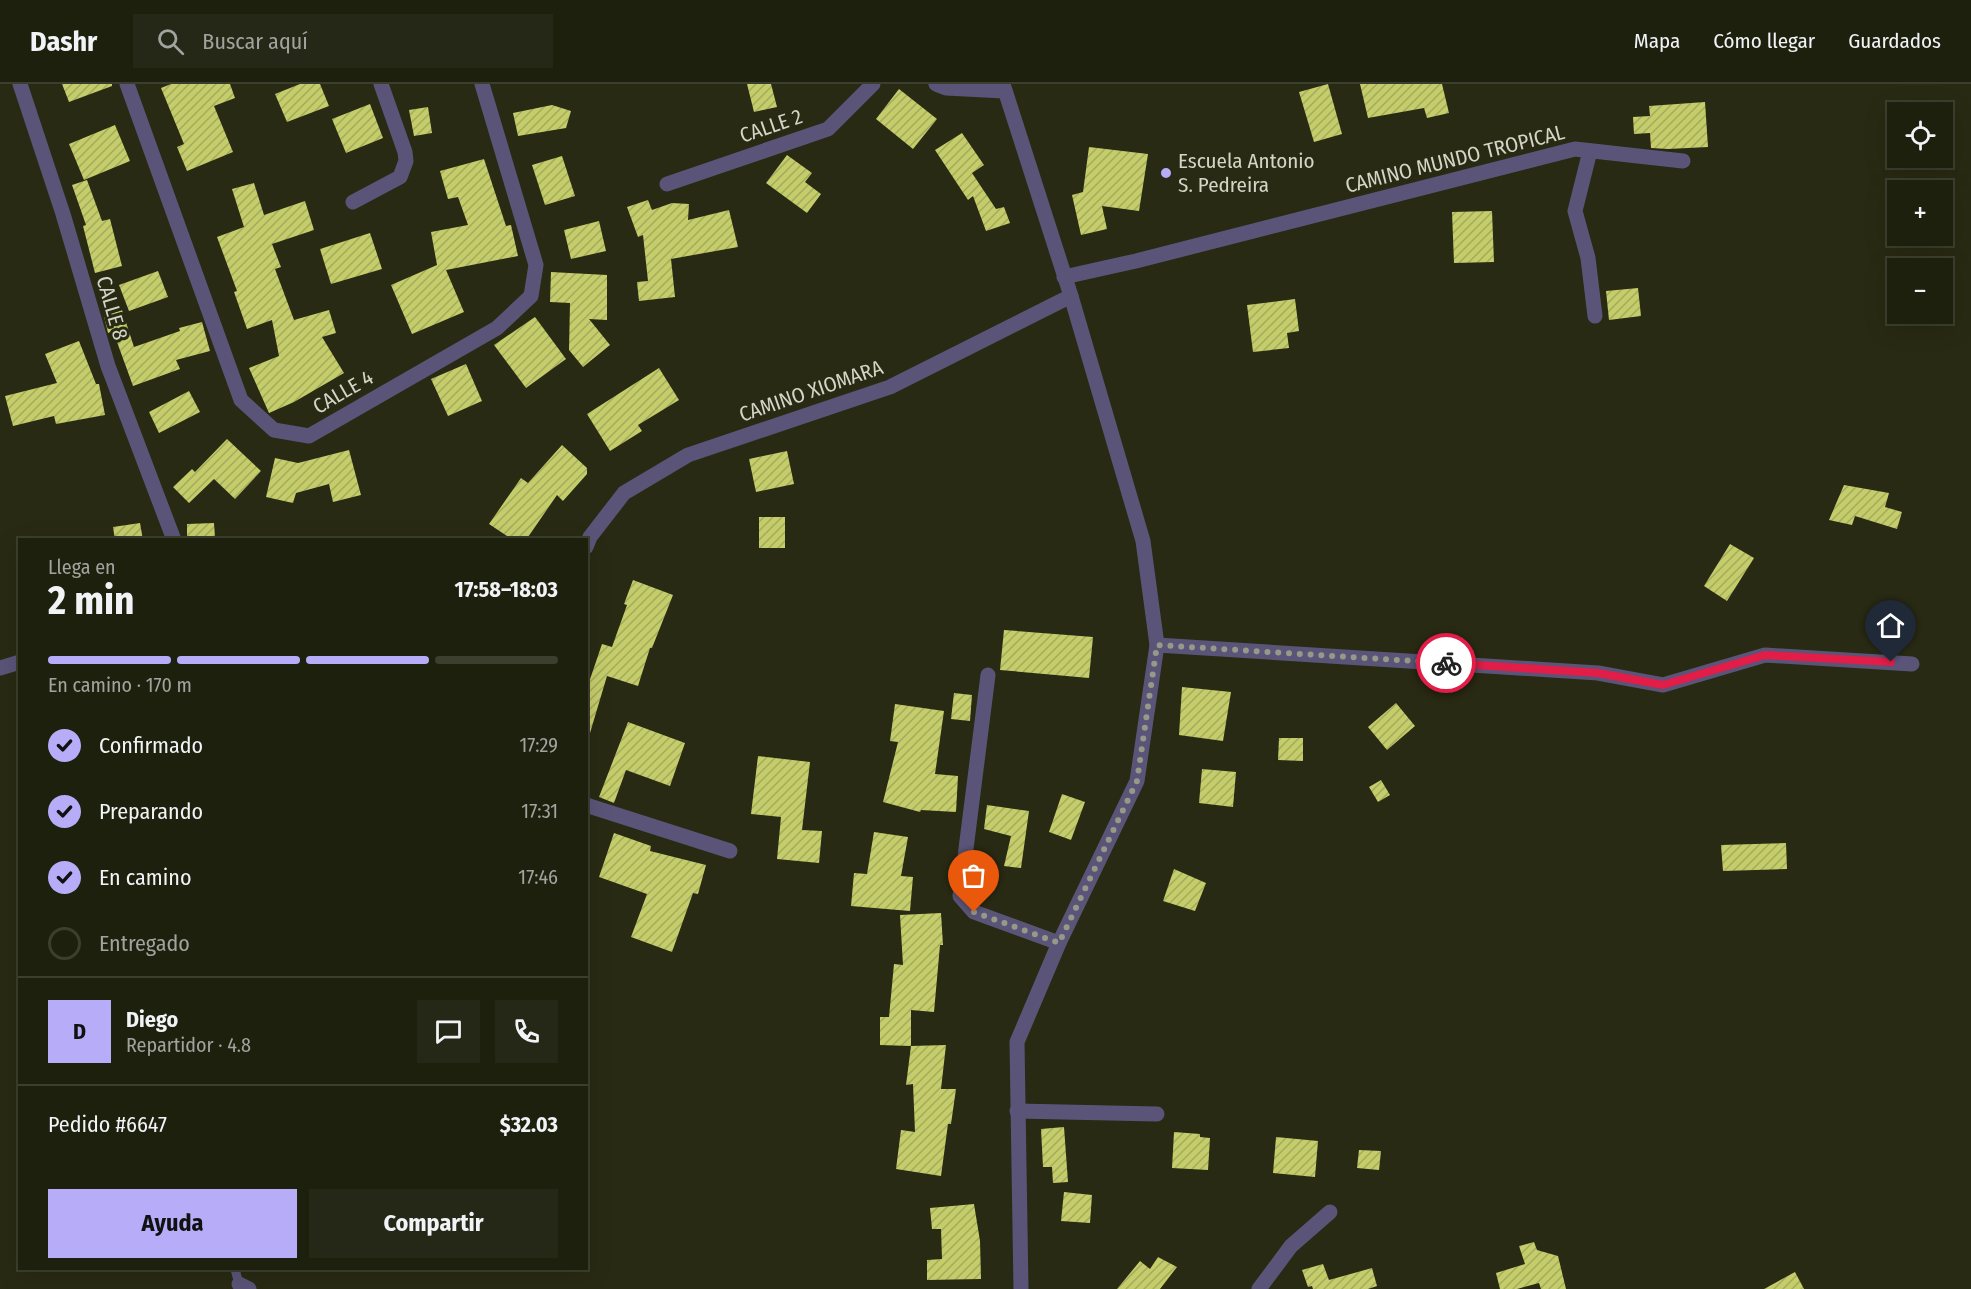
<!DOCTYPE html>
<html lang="es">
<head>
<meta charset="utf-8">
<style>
	:root { --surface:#1e200e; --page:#262817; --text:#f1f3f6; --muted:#a1a39e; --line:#3c3e2e; --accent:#b6acf8 }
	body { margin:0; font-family:"Fira Sans Condensed",sans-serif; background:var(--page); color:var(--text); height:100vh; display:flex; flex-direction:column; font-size:22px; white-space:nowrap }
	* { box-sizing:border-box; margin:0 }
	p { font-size:20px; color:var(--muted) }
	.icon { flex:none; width:33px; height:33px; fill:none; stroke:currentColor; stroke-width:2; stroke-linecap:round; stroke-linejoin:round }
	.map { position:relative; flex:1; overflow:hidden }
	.panel { position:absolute; left:18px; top:454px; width:570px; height:732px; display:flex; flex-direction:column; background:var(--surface); border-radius:0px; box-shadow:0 6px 24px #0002,0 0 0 2px var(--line) }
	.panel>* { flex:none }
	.controls { position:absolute; left:1887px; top:18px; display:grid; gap:12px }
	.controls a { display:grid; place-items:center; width:66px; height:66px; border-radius:0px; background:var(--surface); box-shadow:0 6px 24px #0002,0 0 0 2px var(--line); font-size:30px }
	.pin { position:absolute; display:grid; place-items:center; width:51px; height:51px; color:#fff; margin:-62px -26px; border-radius:50% 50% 50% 0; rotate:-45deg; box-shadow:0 0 6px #0007 }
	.pin .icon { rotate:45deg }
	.courier { position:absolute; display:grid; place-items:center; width:60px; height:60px; margin:-30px; border:4px solid #e11d48; border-radius:50%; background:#fff; color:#222; box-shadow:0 2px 8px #0007 }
	.headline em { font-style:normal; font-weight:700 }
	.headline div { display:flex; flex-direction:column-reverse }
	.headline { display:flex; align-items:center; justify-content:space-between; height:102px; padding:0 30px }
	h1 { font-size:39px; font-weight:700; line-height:45px }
	.bar { display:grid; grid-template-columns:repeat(4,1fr); gap:9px 6px; align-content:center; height:72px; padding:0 30px }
	.bar i { height:8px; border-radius:4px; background:var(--line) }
	.bar .active { background:var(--accent) }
	.bar p { grid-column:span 4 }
	.line { display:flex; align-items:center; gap:15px; padding:0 30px; border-top:2px solid var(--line) }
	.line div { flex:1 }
	.round { display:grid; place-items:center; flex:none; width:63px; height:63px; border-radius:0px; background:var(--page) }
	ol { padding:0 30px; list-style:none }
	li { display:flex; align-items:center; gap:18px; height:66px }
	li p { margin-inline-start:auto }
	li .icon { padding:6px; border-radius:50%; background:var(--accent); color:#111; stroke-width:4 }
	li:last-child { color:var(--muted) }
	li i { width:33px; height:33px; border:3px solid var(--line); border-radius:50% }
	.button { display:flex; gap:12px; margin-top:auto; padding:12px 30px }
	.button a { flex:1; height:69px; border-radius:0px; background:var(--accent); color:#111; font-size:24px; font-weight:700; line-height:69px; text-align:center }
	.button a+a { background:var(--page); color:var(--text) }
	header { display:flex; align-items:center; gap:36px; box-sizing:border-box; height:84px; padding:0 30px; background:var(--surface); border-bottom:2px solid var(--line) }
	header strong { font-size:28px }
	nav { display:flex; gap:33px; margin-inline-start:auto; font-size:21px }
	.search { width:420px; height:54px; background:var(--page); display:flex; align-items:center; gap:15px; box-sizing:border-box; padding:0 21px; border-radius:0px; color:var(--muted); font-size:22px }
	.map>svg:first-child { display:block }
	.building { fill:url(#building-hatch) }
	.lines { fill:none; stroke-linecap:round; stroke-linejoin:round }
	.service { stroke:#5a5578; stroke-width:9 }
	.minor { stroke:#5a5578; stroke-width:15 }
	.tertiary { stroke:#5a5578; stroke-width:15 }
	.done { stroke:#979988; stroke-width:6; stroke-dasharray:0 10.8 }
	.route { stroke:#e11d48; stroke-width:8 }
	.poi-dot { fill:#b6acf8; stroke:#282a13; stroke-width:2 }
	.labels { text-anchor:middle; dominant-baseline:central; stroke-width:6; stroke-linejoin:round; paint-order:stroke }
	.street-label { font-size:21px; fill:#d3d5c7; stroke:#282a13 }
	.poi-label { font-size:21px; fill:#d3d5c7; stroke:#282a13; text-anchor:start }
</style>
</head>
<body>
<header>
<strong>Dashr</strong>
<div class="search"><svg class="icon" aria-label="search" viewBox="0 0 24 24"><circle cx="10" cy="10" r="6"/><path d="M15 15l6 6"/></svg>Buscar aquí</div>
<nav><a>Mapa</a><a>Cómo llegar</a><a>Guardados</a></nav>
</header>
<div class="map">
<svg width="1971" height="1205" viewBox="0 0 1971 1205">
	<defs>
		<pattern id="building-hatch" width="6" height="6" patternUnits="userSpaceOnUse" patternTransform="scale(1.5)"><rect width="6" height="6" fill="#c5cd6a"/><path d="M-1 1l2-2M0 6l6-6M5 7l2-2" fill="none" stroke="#a4aa5e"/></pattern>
	</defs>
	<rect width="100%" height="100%" fill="#282a13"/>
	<!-- building -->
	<g class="building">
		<polygon points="62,0 112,0 112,2 69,18"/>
		<polygon points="171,0 230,0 235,14 214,22 233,68 187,87 177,63 184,60 161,4"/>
		<polygon points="300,0 320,0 329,22 287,38 275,10"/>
		<polygon points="747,0 771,0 777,23 754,28"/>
		<polygon points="1328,0 1342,50 1314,58 1299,8"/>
		<polygon points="1360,0 1442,0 1449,29 1427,34 1424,24 1368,34"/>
		<polygon points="899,5 937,35 913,65 876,35"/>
		<polygon points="1705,18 1708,63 1668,65 1651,64 1650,49 1634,50 1633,33 1650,32 1649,22"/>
		<polygon points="370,20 383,54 346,69 332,35"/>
		<polygon points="552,21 571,27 566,44 518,52 513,29"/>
		<polygon points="428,23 432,49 414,52 409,26"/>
		<polygon points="115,41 130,77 84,96 69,60"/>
		<polygon points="962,49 984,81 972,89 996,125 1004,123 1010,139 986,147 973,112 968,116 935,66"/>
		<polygon points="1089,63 1148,70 1139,127 1102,122 1107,145 1081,151 1072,111 1083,108"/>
		<polygon points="787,71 812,89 805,98 821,110 807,129 766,99"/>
		<polygon points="562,72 575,112 545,121 532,81"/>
		<polygon points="484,75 506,142 511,141 518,172 446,186 464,228 412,250 391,201 437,181 431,148 468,141 458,113 448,115 440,87"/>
		<polygon points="87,96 102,137 110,135 122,182 95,189 83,142 86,141 72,101"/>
		<polygon points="254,99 264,131 305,117 314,146 272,160 281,183 275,185 294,236 329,226 336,249 322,253 344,289 294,318 269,329 249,284 279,272 272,236 247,245 234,208 237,207 217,153 244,143 232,105"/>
		<polygon points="648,116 652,126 672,119 689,120 688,136 729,126 738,163 671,175 675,213 639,217 637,198 648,197 643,151 638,153 627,123"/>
		<polygon points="1492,127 1494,178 1454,179 1452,128"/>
		<polygon points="599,137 606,167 571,175 564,146"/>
		<polygon points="370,149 382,185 331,200 320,165"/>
		<polygon points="158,187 168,213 129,227 119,201"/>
		<polygon points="551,188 607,191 607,236 589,235 610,261 583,283 569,266 570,219 550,218"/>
		<polygon points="1638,204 1641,232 1609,236 1606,207"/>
		<polygon points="1295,215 1299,247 1287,249 1289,264 1253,268 1247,221"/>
		<polygon points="122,226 134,263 180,247 179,244 202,238 210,267 176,276 180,285 133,302 113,247 108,249 104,232"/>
		<polygon points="535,233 566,275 526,304 494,261"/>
		<polygon points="79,257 96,300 99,300 105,331 56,340 54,332 13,342 5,312 57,299 45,270"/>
		<polygon points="466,280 482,317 448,332 431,295"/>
		<polygon points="659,284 679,316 638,341 642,347 610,367 587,330"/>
		<polygon points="189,307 200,328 159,349 149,328"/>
		<polygon points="227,355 261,387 235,415 214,395 189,419 173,403 192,385 195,388"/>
		<polygon points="562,361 587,384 587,390 563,417 557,411 526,456 513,456 489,440 521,394 528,399"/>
		<polygon points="349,366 361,411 333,418 329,400 296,409 293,419 266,413 275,374 298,379"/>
		<polygon points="787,367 794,400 756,408 749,375"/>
		<polygon points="1844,401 1889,409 1885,423 1902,428 1897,445 1855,432 1852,441 1829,436"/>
		<rect x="759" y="433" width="26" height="31"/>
		<polygon points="140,439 143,456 115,456 113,443"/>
		<polygon points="214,439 215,453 187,454 187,440"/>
		<polygon points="1730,460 1754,474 1727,517 1704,502"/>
		<polygon points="633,496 673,511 652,564 650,564 638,602 607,592 590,649 586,648 586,607 602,560 612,563 627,521 624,520"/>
		<polygon points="1004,546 1093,553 1089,594 1000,586"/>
		<polygon points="1182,603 1231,608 1223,657 1179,651"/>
		<polygon points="954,609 972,611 970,637 951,635"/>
		<polygon points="1396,619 1415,642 1387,666 1368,643"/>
		<polygon points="895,620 944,627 935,690 958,692 956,728 921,726 920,728 883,718 898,658 890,657"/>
		<polygon points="628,638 685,659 670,702 626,686 614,719 599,713"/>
		<polygon points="1279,654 1303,654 1303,677 1278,676"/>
		<polygon points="758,672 810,678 802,746 822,747 819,779 777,775 781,733 751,730"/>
		<polygon points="1202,685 1236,688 1233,723 1199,719"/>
		<polygon points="1381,696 1390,711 1378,718 1369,703"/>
		<polygon points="1062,710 1085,718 1071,756 1049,748"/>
		<polygon points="987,721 1029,727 1021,784 1004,782 1011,752 984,745"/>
		<polygon points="874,748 908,753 901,792 913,793 910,827 851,822 854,789 867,790"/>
		<polygon points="614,749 651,762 650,767 706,781 698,810 693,809 672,868 631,853 647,810 599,793"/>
		<polygon points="1786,759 1787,785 1723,787 1721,761"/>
		<polygon points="1174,785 1206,799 1195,827 1163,817"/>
		<polygon points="941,829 943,861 940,861 934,928 911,926 911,962 880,961 880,933 889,933 894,880 903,881 900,831"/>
		<polygon points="946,961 941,1005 956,1005 951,1040 948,1040 941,1092 896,1085 901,1046 915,1048 913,1000 906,1001 911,962"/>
		<polygon points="1064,1043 1068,1098 1053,1099 1052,1083 1043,1083 1041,1045"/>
		<polygon points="1174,1048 1200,1050 1200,1053 1210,1054 1208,1086 1172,1084"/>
		<polygon points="1276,1053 1318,1057 1315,1093 1273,1089"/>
		<polygon points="1359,1066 1381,1067 1379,1086 1357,1084"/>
		<polygon points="1064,1108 1092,1111 1090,1139 1061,1137"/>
		<polygon points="974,1120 980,1157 981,1195 927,1196 927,1176 942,1175 941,1145 932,1145 930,1124"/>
		<polygon points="1534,1158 1537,1166 1558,1172 1566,1205 1541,1205 1539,1199 1517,1205 1500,1205 1496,1189 1525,1180 1519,1162"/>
		<polygon points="1158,1173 1177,1183 1160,1205 1117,1205 1140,1177 1150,1185"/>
		<polygon points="1323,1180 1329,1196 1372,1184 1377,1202 1368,1205 1313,1205 1312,1202 1308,1203 1302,1186"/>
		<polygon points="1795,1188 1804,1205 1764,1205"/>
	</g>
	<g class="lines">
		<!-- service -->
		<polyline class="service" points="235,1185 239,1200"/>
		<!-- minor -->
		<g class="minor">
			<polyline points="20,0 63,130 108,282 174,456"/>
			<polyline points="127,0 241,316 274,346 309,352 497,244 531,212 536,181 482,0"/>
			<polyline points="936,0 946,4 1004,7"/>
			<polyline points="1590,67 1575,127 1588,174 1595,232"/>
			<polyline points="667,100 828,45 873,0"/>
			<polyline points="353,118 400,93 406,77 405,68 381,0"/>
			<polyline points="1064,193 1136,177 1575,65 1683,77"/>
			<polyline points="586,463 590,453 624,409 688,371 890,303 1071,212"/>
			<polyline points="1157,561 1598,589 1663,601 1765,571 1912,580"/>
			<polyline points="0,584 20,578"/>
			<polyline points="988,591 960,812 974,828 1059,859"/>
			<polyline points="586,721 730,767"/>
			<polyline points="1017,1027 1157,1030"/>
			<polyline points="239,1200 249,1205"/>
			<polyline points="1259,1205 1291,1162 1330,1128"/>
		</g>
		<!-- tertiary -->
		<polyline class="tertiary" points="1003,0 1071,212 1143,457 1157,561 1137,697 1059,859 1017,958 1021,1205"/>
	</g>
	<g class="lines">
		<!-- done -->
		<polyline class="done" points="974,828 1059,859 1137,697 1157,561 1446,579"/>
		<!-- route -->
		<polyline class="route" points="1446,579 1598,589 1663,601 1765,571 1891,578"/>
	</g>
	<!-- markers -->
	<circle class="poi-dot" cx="1166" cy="89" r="6"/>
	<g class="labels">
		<!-- street labels -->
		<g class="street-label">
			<text transform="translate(771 42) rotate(-19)">CALLE 2</text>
			<text transform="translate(1455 75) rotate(-14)">CAMINO MUNDO TROPICAL</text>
			<text transform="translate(112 224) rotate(74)">CALLE 8</text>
			<text transform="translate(811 307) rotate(-19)">CAMINO XIOMARA</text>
			<text transform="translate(343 308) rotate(-30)">CALLE 4</text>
		</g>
		<!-- poi labels -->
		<g class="poi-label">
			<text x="1178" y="77">Escuela Antonio<tspan x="1178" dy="24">S. Pedreira</tspan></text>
		</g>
	</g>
</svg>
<div class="controls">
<a><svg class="icon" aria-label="locate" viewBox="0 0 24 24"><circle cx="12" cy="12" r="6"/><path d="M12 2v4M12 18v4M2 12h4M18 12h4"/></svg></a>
<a>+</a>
<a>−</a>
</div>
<div class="pin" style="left:974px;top:828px;background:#ea580c"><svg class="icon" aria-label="bag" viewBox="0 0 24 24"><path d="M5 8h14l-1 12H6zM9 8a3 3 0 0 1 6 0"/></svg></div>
<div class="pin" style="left:1891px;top:578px;background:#1f2937"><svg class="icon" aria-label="home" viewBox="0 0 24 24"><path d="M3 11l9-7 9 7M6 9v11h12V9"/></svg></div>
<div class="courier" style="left:1446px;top:579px"><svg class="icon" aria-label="bike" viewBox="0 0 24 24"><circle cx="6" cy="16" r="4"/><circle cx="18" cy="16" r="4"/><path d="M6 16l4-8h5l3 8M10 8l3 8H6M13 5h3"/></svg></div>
<section class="panel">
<div class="headline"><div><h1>2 min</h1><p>Llega en</p></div><em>17:58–18:03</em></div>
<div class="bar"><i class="active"></i><i class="active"></i><i class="active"></i><i></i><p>En camino · 170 m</p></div>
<ol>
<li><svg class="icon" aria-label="check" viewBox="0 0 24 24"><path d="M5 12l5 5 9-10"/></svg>Confirmado<p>17:29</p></li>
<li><svg class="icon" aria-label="check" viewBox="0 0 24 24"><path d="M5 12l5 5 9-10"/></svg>Preparando<p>17:31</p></li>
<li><svg class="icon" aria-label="check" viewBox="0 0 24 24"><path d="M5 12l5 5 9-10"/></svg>En camino<p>17:46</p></li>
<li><i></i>Entregado</li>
</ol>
<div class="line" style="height:108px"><b class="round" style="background:var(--accent);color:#111">D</b><div><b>Diego</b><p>Repartidor · 4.8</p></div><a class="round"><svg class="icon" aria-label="chat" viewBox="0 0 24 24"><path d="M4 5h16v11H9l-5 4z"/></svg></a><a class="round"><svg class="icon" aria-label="phone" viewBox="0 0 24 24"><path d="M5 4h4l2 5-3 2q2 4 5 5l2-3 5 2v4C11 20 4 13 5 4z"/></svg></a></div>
<div class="line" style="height:78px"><div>Pedido #6647</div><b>$32.03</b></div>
<div class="button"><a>Ayuda</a><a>Compartir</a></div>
</section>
</div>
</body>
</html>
